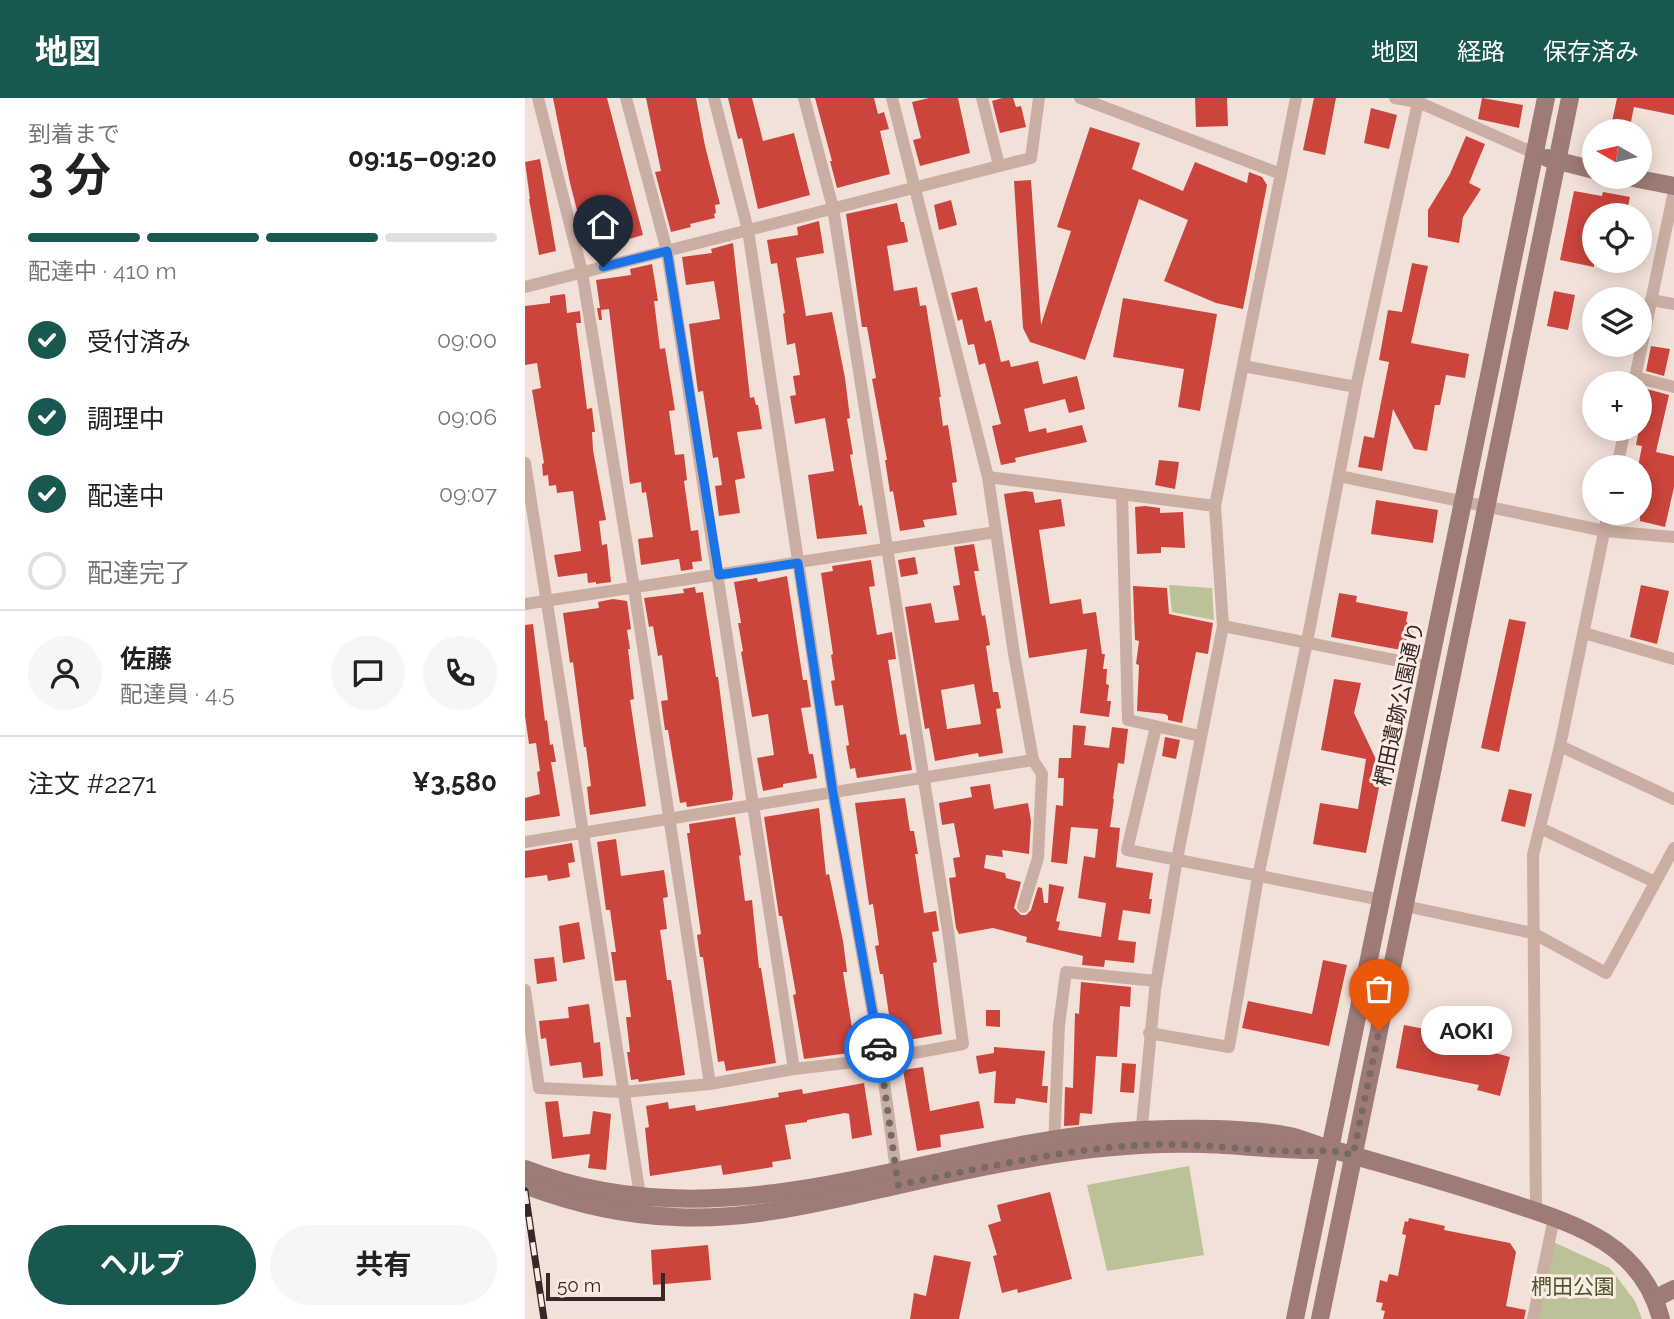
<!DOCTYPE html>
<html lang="ja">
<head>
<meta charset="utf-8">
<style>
	:root { --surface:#fff; --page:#f6f6f6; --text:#222; --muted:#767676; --line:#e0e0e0; --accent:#195851 }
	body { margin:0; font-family:Raleway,"Noto Sans JP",sans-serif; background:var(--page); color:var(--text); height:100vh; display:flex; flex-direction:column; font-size:26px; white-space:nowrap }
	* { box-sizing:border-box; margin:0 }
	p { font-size:23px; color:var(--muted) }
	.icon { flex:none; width:38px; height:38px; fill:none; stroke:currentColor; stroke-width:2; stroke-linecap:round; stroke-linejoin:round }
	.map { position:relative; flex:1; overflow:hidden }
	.drawer { display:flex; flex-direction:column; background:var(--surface); width:525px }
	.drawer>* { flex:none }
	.needle { width:46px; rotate:278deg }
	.tools { position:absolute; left:1057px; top:21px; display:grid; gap:14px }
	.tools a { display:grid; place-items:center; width:70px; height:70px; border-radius:50%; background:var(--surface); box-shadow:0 4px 18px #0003; font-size:35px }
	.scale { position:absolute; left:21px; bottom:18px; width:119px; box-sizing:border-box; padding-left:7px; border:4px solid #352826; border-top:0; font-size:19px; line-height:24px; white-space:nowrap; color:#352826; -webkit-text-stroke:5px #faece4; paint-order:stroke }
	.pin { position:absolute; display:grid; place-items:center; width:60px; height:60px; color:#fff; margin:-72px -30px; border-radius:50% 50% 50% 0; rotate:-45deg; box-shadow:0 0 7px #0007 }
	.pin .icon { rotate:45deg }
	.courier { position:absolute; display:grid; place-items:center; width:70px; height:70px; margin:-35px; border:5px solid #1a73e8; border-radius:50%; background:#fff; color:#222; box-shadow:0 2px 9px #0007 }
	.bubble { position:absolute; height:49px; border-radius:24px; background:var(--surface); box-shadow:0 4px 18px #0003; font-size:23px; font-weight:700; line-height:49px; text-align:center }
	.overview em { font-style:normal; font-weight:700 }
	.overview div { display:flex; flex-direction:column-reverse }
	.overview { display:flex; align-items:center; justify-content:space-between; height:119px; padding:0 28px }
	h1 { font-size:46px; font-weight:700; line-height:52px }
	.bar { display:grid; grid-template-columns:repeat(4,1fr); gap:10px 7px; align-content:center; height:84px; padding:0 28px }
	.bar i { height:9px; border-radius:5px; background:var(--line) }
	.bar .active { background:var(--accent) }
	.bar p { grid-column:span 4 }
	.line { display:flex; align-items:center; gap:18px; padding:0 28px; border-top:2px solid var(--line) }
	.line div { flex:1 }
	.round { display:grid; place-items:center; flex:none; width:74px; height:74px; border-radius:37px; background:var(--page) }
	ol { padding:0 28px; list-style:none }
	li { display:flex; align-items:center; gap:21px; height:77px }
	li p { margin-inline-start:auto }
	li .icon { padding:7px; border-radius:50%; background:var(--accent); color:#fff; stroke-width:4 }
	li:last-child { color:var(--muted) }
	li i { width:38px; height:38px; border:4px solid var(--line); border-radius:50% }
	.cta { display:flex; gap:14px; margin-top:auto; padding:14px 28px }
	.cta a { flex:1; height:80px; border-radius:42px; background:var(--accent); color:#fff; font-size:28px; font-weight:700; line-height:80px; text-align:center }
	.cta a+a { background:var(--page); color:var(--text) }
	header { display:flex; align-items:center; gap:42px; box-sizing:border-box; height:98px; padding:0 35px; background:var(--accent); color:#fff }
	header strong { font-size:33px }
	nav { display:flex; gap:38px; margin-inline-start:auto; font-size:24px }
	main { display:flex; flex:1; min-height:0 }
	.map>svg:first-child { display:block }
	.green { fill:#bbc297 }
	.building { fill:#cc453c; fill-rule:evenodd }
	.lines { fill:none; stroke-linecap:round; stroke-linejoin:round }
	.street { stroke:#cbaea3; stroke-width:12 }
	.secondary { stroke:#9e7c75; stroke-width:18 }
	.rail-casing { stroke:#352826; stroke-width:7 }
	.rail { stroke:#faece4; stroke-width:4.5; stroke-dasharray:13; stroke-linecap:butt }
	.done { stroke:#776964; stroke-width:7; stroke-dasharray:0 12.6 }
	.route { stroke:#1a73e8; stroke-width:9 }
	.labels { text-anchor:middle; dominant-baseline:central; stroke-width:6; stroke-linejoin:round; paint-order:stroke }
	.street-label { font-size:21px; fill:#352826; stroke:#faece4 }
	.park-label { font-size:21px; fill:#4c5528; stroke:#faece4 }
</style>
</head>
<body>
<header>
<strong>地図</strong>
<nav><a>地図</a><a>経路</a><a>保存済み</a></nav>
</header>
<main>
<section class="drawer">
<div class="overview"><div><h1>3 分</h1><p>到着まで</p></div><em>09:15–09:20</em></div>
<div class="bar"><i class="active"></i><i class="active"></i><i class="active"></i><i></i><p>配達中 · 410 m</p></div>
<ol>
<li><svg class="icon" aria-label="check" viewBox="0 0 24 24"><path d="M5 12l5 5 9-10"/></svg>受付済み<p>09:00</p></li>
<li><svg class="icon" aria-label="check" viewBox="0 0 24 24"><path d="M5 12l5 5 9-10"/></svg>調理中<p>09:06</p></li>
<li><svg class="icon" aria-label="check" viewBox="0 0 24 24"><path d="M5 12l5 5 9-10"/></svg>配達中<p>09:07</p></li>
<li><i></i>配達完了</li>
</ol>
<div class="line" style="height:126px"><a class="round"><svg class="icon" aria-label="person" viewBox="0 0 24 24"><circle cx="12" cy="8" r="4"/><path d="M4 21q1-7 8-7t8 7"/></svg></a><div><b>佐藤</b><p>配達員 · 4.5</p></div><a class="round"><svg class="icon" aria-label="chat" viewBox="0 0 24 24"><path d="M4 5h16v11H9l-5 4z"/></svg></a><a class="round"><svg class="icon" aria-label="phone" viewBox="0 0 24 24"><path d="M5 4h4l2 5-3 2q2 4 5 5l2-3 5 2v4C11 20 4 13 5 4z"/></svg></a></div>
<div class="line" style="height:91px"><div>注文 #2271</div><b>¥3,580</b></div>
<div class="cta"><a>ヘルプ</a><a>共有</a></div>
</section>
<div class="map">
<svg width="1149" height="1221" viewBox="0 0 1149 1221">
	<rect width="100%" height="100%" fill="#f2e1d8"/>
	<!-- green -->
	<g class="green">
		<polygon points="644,487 687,490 689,522 647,514"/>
		<polygon points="664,1068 679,1157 582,1173 562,1087"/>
		<polygon points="1024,1142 1085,1170 1110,1203 1117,1221 1008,1221"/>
	</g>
	<!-- building -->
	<g class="building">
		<polygon points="28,0 82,0 118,137 66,152 58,119 54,120 45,85"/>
		<polygon points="121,0 171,0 180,48 195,106 190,107 191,115 189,116 190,120 165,126 166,129 146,134 130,74 136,73"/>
		<polygon points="203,0 227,0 238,43 269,35 285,97 233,111 217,40 213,41"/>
		<polygon points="290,0 349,0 353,16 359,14 364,31 355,33 365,76 312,90 305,63 307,63"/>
		<polygon points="404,0 433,0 445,55 395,68 388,42 396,40 387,4"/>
		<polygon points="477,0 488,0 491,9 496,8 501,29 475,35 467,3"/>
		<polygon points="670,0 702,0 703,28 671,29"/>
		<polygon points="789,0 811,0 800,57 778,52"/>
		<polygon points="957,0 998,7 994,30 953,21"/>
		<polygon points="1092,0 1149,0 1149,17 1109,9 1104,33 1085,33"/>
		<polygon points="846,10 872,17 864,51 839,45"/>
		<polygon points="565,29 615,45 607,71 658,93 670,64 722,85 724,74 737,79 742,87 718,211 691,205 639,183 663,122 614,101 560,262 505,244 498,230 489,83 506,82 516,227 546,133 532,129"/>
		<polygon points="941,38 960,46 944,85 956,91 938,119 934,145 903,139 903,112 925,76"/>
		<polygon points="15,61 31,153 14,157 4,101 5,101 0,64"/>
		<polygon points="1049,93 1077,98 1078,94 1105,99 1101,117 1069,117 1069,169 1035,162"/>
		<polygon points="426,102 432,127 414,132 409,107"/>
		<polygon points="372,105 376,124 379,124 383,144 362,148 369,193 392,189 395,208 401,207 416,299 414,299 418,328 423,327 432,384 427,385 432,417 398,422 400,429 375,433 368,393 365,394 360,362 362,362 347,281 351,280 342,229 337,229 321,116"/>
		<polygon points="294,123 299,155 271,160 281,218 307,214 320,280 325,320 322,321 328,356 325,357 334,408 337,407 342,436 292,441 283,377 309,373 300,320 270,326 265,298 271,297 268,278 275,277 270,245 262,247 258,216 260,215 252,165 246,166 242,142 273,137 272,129"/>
		<polygon points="208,145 225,300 229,299 231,307 233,307 237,331 212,334 220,380 210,382 215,415 194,418 190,388 197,387 193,359 188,360 178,293 173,294 164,226 195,221 189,183 161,187 157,159 187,155 186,151"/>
		<polygon points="887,165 903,168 886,245 944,256 940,280 921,277 915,307 910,307 902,353 889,351 868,311 857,373 833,369 839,338 849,340 864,264 854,262 863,212 877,214"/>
		<polygon points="127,166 133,203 129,203 135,251 140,250 150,312 144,313 150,357 159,356 162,382 159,383 166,433 173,432 177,463 167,464 168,471 156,473 154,461 116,467 113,441 128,439 121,394 117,395 116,384 105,386 84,211 76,212 77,222 74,222 72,210 75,210 71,182 106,177 105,171"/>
		<polygon points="452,189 460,224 466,222 476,264 484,262 486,269 513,263 518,286 552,278 560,311 544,315 540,301 499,311 504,334 521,330 522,335 557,327 562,344 490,360 491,364 476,367 467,328 476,326 460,265 454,267 449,246 443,247 437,221 433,223 426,195"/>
		<polygon points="1029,193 1050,197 1043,232 1022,228"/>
		<polygon points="40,196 42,215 55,213 56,225 51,225 62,311 67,310 70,334 67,334 68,352 81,422 74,423 77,447 82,446 86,484 71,486 71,484 63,485 62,475 33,479 29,457 56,453 48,393 32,395 31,387 24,388 23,377 18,378 17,366 19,365 7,292 16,290 12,265 0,267 0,208 25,205 25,198"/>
		<polygon points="598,200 692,216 675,313 653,309 659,271 588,259"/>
		<polygon points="1126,248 1145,251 1139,278 1121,273"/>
		<polygon points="1122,291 1144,297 1131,354 1149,358 1149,389 1140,429 1115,423 1113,369 1117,348 1111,347"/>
		<polygon points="634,362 654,364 650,391 630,387"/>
		<polygon points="500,393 508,394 510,405 536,401 540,428 514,432 525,506 556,501 558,516 571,514 577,556 580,556 578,571 582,571 581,586 584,587 582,603 586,603 584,619 555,615 562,551 504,560 479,396"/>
		<polygon points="851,402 913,412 908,445 846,436"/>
		<polygon points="620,408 635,410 635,415 658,414 660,450 636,449 636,455 612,456 610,409"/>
		<path d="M449,446L454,473H449L457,518L460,517L465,547L461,548L468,594H473L476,610L471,611L478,655L454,659L453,655L410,663L404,630L400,631L380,509L406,505L410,525L434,522L428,488L435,487L429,449ZM449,586L456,626L422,631L416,592Z"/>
		<polygon points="390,459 393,476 376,479 373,462"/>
		<polygon points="346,462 350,488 344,489 352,537 367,534 371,561 363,562 375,637 381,636 387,672 332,680 330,670 325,671 321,648 324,647 318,607 310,608 306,583 310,582 306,557 308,556 296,475 308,473 307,468"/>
		<polygon points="262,478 278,582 282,582 286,609 276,610 284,656 288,656 292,680 258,686 258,689 238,693 232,660 249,657 243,616 227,619 216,554 218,553 213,525 216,525 209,484 232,480 233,484"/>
		<polygon points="1116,487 1144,493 1132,546 1105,539"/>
		<polygon points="608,488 642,490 644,516 688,525 683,556 671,554 657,625 643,622 643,618 640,616 612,613 614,567 611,566 614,543 610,542"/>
		<polygon points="170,489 171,495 178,494 191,579 193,579 208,695 207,702 162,709 161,704 155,705 143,632 140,632 136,603 143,602 137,557 133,558 128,528 124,529 119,500 159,495 158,491"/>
		<polygon points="814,495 832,498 831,504 883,514 881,523 889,536 877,545 876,552 806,539"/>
		<polygon points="88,501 102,503 106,531 102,532 105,551 103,551 109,601 105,602 121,708 65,717 62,689 66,688 61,649 59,649 48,564 45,565 38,515 74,510 73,504"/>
		<polygon points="984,521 1001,524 974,654 956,650"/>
		<polygon points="8,526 20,623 22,622 25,647 28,646 31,664 26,664 35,718 0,723 0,700 15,696 12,674 15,673 11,645 4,646 0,618 0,527"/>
		<polygon points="809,581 836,585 829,615 857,674 841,755 788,746 795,705 833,711 841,661 796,652"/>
		<polygon points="548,627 561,628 559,647 584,650 587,629 603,631 599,666 593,665 588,701 589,701 585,729 595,730 591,769 628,775 624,801 627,801 625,816 598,812 593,842 611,844 609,865 580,862 579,869 557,867 558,858 501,844 502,839 468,830 434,836 431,830 424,780 431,779 428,760 435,759 429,725 417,727 414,705 447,699 445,689 465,686 469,711 503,705 506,723 504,756 477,752 478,759 461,757 459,770 480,775 481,780 496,784 489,810 496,817 501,817 506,812 513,789 517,790 519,805 523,805 524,786 539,789 531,823 535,824 533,832 576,839 581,805 553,800 559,758 570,760 573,731 546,729 542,766 526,764 531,707 538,708 539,680 533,680 534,660 546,660"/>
		<polygon points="640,639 655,642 651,661 637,658"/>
		<polygon points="984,691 1007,696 1000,729 976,723"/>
		<polygon points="380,700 385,733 389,733 393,756 390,756 399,815 411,813 414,833 407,834 412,864 408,865 417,936 384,942 384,944 377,946 377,948 363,950 358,918 364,917 358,876 355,876 350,848 354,847 348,806 344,807 330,705"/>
		<polygon points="294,710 301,777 304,776 318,843 322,874 318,874 331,954 279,961 268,897 271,896 257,818 254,818 239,719"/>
		<polygon points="210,719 216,757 214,758 220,803 227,802 234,870 236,870 251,965 201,973 199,963 193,964 178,859 175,859 172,837 176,836 162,735 165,735 164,726"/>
		<polygon points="91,741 96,778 139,772 143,799 138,800 142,831 135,832 142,882 146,882 160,977 114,984 113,981 106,982 102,954 105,954 101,919 106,919 101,882 90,883 86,854 91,854 85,812 81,812 72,744"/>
		<polygon points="47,745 50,764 43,765 45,779 23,783 22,777 0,780 0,753"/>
		<polygon points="54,824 60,861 38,865 34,828"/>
		<polygon points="29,859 32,883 12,886 9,861"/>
		<polygon points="798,862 822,867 804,948 717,930 723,903 787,916"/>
		<polygon points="556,884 606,889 605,909 595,908 592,959 571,958 567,1016 555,1015 554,1027 539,1028 540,989 548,990 550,915 554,916"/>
		<polygon points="64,906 69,945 75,944 78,978 58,980 56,964 25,968 21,940 16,941 14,923 44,920 43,909"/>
		<polygon points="461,912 475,912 475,929 461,928"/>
		<polygon points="879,927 952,941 951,950 985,959 975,998 952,992 954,987 871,970"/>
		<polygon points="469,949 520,953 517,988 523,988 522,1005 491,1000 490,1006 469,1005 471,973 454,976 451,958 469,955"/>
		<polygon points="597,965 611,966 609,995 595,994"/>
		<polygon points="398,969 405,1013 454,1003 459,1030 415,1037 416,1049 392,1053 378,972"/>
		<polygon points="339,985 347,1037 327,1041 324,1016 320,1015 282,1022 282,1024 260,1027 266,1061 247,1064 248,1069 198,1077 196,1067 125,1078 120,1030 124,1029 121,1008 143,1004 144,1011 170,1007 171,1013 254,999 253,995 277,991 278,996"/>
		<polygon points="33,1003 38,1039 65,1036 68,1013 86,1016 81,1072 63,1070 65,1056 27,1061 20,1004"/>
		<polygon points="525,1094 547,1181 493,1195 492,1191 477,1195 468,1158 472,1157 463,1127 476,1123 472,1107"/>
		<polygon points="884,1120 920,1128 919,1132 985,1145 991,1154 981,1208 1001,1212 999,1221 858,1221 860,1213 856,1212 858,1205 851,1204 855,1182 862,1184 864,1176 873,1178 881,1137 877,1136 880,1123 883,1124"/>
		<polygon points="183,1147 186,1182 128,1187 126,1152"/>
		<polygon points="409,1157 446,1164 434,1221 385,1221 389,1195 401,1198"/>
	</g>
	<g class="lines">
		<!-- street -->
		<g class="street">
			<polyline points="13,0 57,174 109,490 185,986"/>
			<polyline points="101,0 142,153 269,971"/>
			<polyline points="189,0 223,132 308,694 356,961 372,1080"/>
			<polyline points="367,0 463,379 489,556 508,662 517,676 513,760 498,809"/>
			<polyline points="457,0 474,67"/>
			<polyline points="555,0 756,76"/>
			<polyline points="870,0 893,4 1009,55"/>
			<polyline points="0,189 506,60 514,0"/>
			<polyline points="1126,202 1149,206"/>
			<polyline points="718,268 831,289"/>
			<polyline points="1110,279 1149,289"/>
			<polyline points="1109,285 1149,93"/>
			<polyline points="0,365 116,1104"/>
			<polyline points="1092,369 1100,331"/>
			<polyline points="814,378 1080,433 1149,439"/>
			<polyline points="463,379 690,408"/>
			<polyline points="597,396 603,622 675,638"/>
			<polyline points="0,506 471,434"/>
			<polyline points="698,528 905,569"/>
			<polyline points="1059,535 1149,561"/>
			<polyline points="631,629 602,752 857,802"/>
			<polyline points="1035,648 1149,701"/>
			<polyline points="1015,730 1130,784"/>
			<polyline points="0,744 508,662"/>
			<polyline points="880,808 1008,835 1081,875 1149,750"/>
			<polyline points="0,892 14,990 98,994 185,986 269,971 356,961 438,946 423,833 308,110 279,0"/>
			<polyline points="624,935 704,949 733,779 782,544 831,289 894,0"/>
			<polyline points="616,1038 630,892 652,761 698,528 690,408 771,0"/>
			<polyline points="529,1049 534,927 541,874 631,883"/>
			<polyline points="1011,1114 1008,757 1035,648 1083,415"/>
			<polyline points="1008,1221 1029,1120"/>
		</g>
		<!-- secondary -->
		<g class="secondary">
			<polyline points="1022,60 1069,72"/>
			<polyline points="1103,79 1149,88"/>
			<path d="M0,1071C207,1152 406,1043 614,1032C663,1030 717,1029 765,1038C779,1041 792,1048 806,1051C864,1068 923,1084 980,1103C1047,1125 1116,1144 1136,1221"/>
			<path d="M0,1087C47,1105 99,1117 150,1119C223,1123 298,1104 370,1088C435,1073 501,1059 567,1051C604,1047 642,1045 678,1046C718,1047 756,1053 795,1052"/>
			<polyline points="1129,1201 1149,1191"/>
			<polyline points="770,1221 1021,0"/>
			<polyline points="795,1221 1045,0"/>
		</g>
		<!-- rail casing -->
		<g class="rail-casing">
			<polyline id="rail" points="0,1093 19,1221"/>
		</g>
		<!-- rail -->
		<use href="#rail" class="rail"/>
	</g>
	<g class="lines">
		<!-- done -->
		<path class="done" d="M354,950L373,1087C453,1071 533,1052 615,1047C666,1044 715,1052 765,1053C791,1054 802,1050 828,1057L854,933"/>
		<!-- route -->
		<polyline class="route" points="78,169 142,153 194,477 273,465 308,695 354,950"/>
	</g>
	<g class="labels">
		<!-- street labels -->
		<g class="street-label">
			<text transform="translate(874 606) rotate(-78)">椚田遺跡公園通り</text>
		</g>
		<!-- park labels -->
		<g class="park-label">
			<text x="1048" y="1188">椚田公園</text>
		</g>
	</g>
</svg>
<div class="tools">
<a><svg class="needle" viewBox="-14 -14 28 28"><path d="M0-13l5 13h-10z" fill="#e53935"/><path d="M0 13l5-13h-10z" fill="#767676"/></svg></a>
<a><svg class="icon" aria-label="locate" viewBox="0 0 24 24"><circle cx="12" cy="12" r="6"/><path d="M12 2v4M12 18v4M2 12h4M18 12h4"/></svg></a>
<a><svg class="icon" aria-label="layers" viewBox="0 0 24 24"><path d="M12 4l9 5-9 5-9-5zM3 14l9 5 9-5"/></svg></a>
<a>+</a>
<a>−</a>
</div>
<div class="scale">50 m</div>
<div class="pin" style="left:854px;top:933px;background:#ea580c"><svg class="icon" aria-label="bag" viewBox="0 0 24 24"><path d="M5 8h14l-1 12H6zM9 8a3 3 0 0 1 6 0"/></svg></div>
<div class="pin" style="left:78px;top:169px;background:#1f2937"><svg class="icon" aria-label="home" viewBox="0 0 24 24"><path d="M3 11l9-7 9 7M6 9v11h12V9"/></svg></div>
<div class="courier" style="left:354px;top:950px"><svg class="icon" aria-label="car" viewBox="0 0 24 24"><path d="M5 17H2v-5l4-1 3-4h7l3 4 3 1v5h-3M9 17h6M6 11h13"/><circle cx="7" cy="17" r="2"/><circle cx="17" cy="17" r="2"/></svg></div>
<div class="bubble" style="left:896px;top:908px;width:91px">AOKI</div>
</div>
</main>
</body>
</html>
